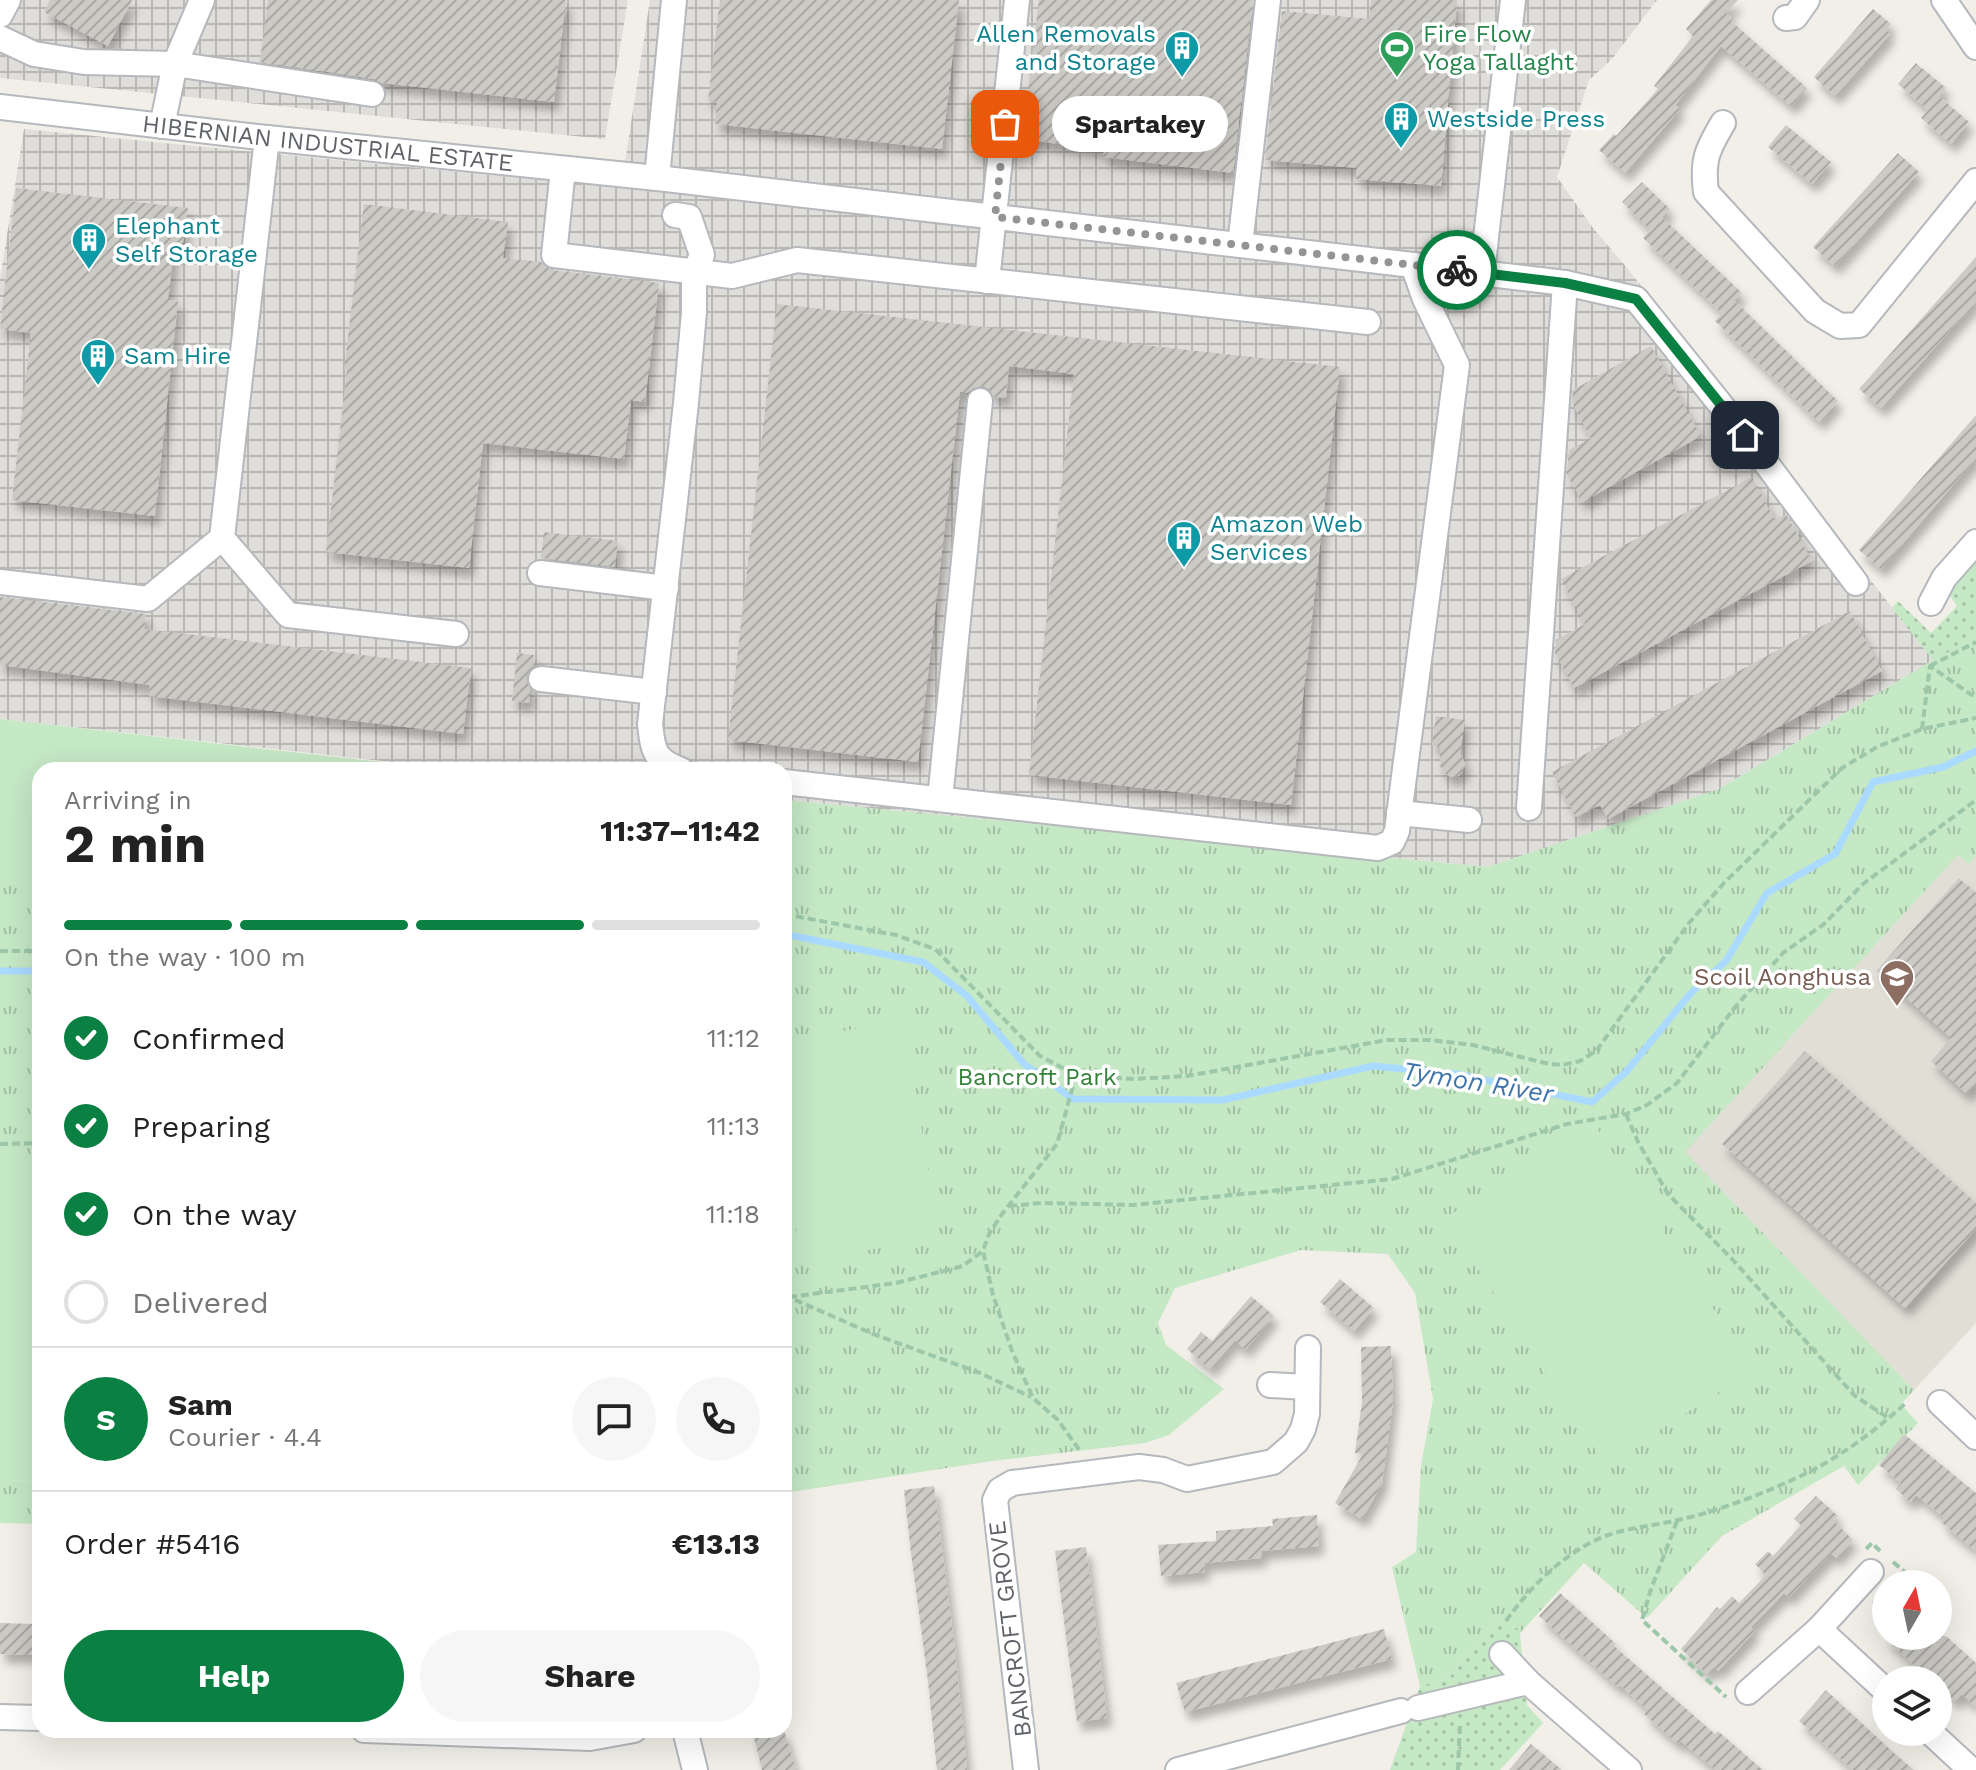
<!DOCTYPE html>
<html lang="en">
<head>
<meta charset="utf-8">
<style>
	:root { --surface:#fff; --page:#f6f6f6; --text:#222; --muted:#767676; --line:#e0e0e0; --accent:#0b8043 }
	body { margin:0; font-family:"Work Sans",sans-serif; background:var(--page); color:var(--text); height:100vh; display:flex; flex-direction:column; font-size:30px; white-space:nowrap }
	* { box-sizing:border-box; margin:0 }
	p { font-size:26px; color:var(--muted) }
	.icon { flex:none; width:44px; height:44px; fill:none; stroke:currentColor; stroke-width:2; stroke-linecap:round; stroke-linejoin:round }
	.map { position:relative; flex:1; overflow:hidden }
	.sheet { position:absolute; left:32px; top:762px; width:760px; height:976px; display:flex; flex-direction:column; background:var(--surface); border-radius:24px; box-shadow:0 8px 32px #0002 }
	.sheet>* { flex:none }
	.needle { width:52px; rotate:9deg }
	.controls { position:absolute; left:1872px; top:1570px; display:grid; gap:16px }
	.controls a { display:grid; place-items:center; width:80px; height:80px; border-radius:50%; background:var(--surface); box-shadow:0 8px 32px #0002; font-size:40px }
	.pin { position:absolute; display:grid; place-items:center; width:68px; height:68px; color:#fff; margin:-34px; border-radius:16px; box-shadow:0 4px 12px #0006 }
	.courier { position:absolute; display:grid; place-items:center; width:80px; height:80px; margin:-40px; border:6px solid #0b8043; border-radius:50%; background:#fff; color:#222; box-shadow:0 2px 10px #0007 }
	.bubble { position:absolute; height:56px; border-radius:28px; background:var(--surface); box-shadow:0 8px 32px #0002; font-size:26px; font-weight:700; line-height:56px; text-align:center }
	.overview em { font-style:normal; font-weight:700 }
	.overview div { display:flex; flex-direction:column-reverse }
	.overview { display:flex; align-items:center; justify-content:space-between; height:136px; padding:0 32px }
	h1 { font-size:52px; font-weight:700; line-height:60px }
	.bar { display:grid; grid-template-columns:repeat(4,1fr); gap:12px 8px; align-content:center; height:96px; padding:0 32px }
	.bar i { height:10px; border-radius:6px; background:var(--line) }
	.bar .current { background:var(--accent) }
	.bar p { grid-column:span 4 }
	.line { display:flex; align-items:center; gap:20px; padding:0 32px; border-top:2px solid var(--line) }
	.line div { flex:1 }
	.round { display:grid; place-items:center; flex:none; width:84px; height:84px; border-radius:42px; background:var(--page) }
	ol { padding:0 32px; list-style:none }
	li { display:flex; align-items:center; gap:24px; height:88px }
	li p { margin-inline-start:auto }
	li .icon { padding:8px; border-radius:50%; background:var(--accent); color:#fff; stroke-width:4 }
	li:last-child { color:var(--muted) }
	li i { width:44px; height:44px; border:4px solid var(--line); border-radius:50% }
	.action { display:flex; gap:16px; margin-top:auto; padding:16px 32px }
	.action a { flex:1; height:92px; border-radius:48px; background:var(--accent); color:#fff; font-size:32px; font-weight:700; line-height:92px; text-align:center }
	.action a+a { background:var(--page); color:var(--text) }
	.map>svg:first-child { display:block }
	.industrial { fill:url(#industrial-grid) }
	.education { fill:#e1ded6 }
	.grass { fill:url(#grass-dots) }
	.park { fill:url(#park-tufts) }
	.pitch { fill:#c5e8c5 }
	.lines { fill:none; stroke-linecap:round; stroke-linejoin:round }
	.stream { stroke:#aadaff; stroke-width:7 }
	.building { fill:url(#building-hatch); filter:url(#shadow) }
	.minor-casing { stroke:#b5b8bc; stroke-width:28 }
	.path { stroke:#9cc7a9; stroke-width:4; stroke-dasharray:8 4; stroke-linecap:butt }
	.minor { stroke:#fff; stroke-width:24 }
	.done { stroke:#929495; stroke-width:8; stroke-dasharray:0 14.4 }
	.route { stroke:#0b8043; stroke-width:10 }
	.labels { text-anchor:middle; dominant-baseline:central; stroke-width:7; stroke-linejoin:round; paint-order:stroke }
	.culture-label { font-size:24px; fill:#0d838f; stroke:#fff; text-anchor:start }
	.leisure-label { font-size:24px; fill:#27864d; stroke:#fff; text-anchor:start }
	.street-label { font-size:24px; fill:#5f6368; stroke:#fff }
	.education-label { font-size:24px; fill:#785e54; stroke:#fff; text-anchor:end }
	.park-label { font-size:24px; fill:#348238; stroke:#fff }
	.water-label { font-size:26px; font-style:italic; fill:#4174aa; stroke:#fff }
</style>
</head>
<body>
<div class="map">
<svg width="1976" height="1770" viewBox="0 0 1976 1770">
	<defs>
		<pattern id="industrial-grid" width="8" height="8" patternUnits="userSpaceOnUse" patternTransform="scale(2)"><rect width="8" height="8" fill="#e0deda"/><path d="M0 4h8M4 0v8" fill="none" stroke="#b9b8b5"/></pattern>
		<pattern id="grass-dots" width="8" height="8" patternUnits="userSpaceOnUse" patternTransform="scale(2)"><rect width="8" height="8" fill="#c5e8c5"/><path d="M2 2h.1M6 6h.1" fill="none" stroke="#a3c0a4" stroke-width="1.8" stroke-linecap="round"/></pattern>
		<pattern id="park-tufts" width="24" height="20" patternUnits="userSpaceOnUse" patternTransform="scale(2)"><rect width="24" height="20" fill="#c5e8c5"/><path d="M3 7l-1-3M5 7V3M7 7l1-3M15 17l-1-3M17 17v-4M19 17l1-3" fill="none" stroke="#a3c0a4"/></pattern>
		<pattern id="building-hatch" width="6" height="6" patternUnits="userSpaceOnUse" patternTransform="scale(2)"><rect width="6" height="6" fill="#cccac5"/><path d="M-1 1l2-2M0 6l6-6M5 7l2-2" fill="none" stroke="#a9a8a4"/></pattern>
		<filter id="shadow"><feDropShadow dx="5" dy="9" stdDeviation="4" flood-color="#0004"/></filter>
	</defs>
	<rect width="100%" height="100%" fill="#f1efe8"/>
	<!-- industrial -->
	<g class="industrial">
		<polygon points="0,0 628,0 605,139 0,78"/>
		<polygon points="650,0 1657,0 1612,59 1589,80 1557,177 1593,228 1628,269 1933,660 1719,789 1488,867 784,800 784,770 465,770 0,719 0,279 24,129 621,188"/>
	</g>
	<!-- education -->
	<polygon class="education" points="1958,855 1969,864 1976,855 1976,1323 1914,1390 1684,1152"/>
	<!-- grass -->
	<g class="grass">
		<polygon points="1976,553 1976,638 1933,660 1892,608 1898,601 1931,633 1957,606 1949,594 1949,589"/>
		<polygon points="1499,1614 1520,1633 1527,1705 1543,1723 1500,1770 1390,1770 1420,1686 1449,1678"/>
	</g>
	<!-- park -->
	<g class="park">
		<polygon points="1976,638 1976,855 1969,864 1958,855 1685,1152 1914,1390 1901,1404 1918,1423 1858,1485 1844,1466 1722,1536 1647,1618 1584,1563 1520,1633 1499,1614 1449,1678 1420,1686 1392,1567 1416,1552 1421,1466 1433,1399 1415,1293 1388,1254 1301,1250 1175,1288 1158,1323 1166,1345 1224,1389 1169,1435 1145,1443 992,1461 784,1493 784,800 1488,867 1719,789 1933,660"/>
		<polygon points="0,881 40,886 40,1160 0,1160"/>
		<polygon points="40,1480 40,1524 0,1523 0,1481"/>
	</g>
	<!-- pitch -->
	<g class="pitch">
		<polygon points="0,719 381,762 381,770 40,770 40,886 0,881"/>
		<polygon points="905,1021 939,1239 801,1260 784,1149 784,1040"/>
		<polygon points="1593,1122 1753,1370 1605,1465 1445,1218"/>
		<polygon points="0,1160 40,1160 40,1480 0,1481"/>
	</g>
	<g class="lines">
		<!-- stream -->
		<g class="stream">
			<polyline points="784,934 923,962 967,996 1024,1064 1073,1099 1223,1100 1373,1066 1456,1074 1592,1102 1626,1072 1690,994 1726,961 1767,893 1835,854 1873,782 1943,767 1976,751"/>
			<polyline points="0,971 40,971"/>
		</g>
	</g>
	<!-- building -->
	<g class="building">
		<polygon points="50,0 132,0 108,46 44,12"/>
		<polygon points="268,0 566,0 554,102 382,83 374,79 260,62"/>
		<polygon points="720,0 959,0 942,149 715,124 717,102 708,101"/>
		<polygon points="1039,0 1253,0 1233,173 1103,157 1104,150 1022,139"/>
		<polygon points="1371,0 1457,0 1441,186 1356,179 1357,168 1265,160 1282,11 1369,19"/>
		<polygon points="1711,0 1738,0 1726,13 1733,19 1731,21 1807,88 1791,106 1721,46 1675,105 1680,109 1625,173 1599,150 1614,134 1616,136 1658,89 1654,86 1693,36 1686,29"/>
		<polygon points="1873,9 1891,24 1886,30 1890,34 1835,96 1814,77"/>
		<polygon points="1916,63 1946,88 1939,96 1969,122 1951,144 1921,118 1928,110 1898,84"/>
		<polygon points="1786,125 1831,162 1812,184 1768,147"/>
		<polygon points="1898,153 1919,172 1835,266 1813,247"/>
		<polygon points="1642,182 1670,209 1662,217 1742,293 1734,300 1838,401 1819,422 1715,321 1722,313 1643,238 1650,230 1622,202"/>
		<polygon points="16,188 188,208 183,243 175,242 168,300 178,301 155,516 12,500 31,333 0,329"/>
		<polygon points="364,204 508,222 503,258 541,262 552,270 659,283 645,402 631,400 624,459 483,443 469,568 326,552 347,370 344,370"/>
		<polygon points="1976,257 1976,301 1881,408 1859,389"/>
		<polygon points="777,304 1340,367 1291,805 1029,775 1074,374 1009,366 1006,398 994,397 989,389 982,386 973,388 967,393 960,392 918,762 728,740"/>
		<polygon points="1651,346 1701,436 1582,502 1567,474 1569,450 1591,438 1572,403 1573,390"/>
		<polygon points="1976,415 1976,458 1881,569 1859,550"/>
		<polygon points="1752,477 1775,520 1786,514 1812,561 1574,688 1555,653 1556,640 1585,624 1561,579"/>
		<polygon points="544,532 618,541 615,567 541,558"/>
		<polygon points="0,597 146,614 144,629 471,668 463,734 149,696 150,685 0,665"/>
		<polygon points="1850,611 1882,671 1608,819 1600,805 1576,817 1552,772"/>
		<polygon points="517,653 534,655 533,667 526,677 530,689 529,703 512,701"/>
		<polygon points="1436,716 1465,720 1460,753 1466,765 1459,776 1451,777 1444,773 1440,766 1440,747 1432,746"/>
		<polygon points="1959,878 1976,893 1976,1083 1967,1094 1931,1061 1951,1038 1876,971"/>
		<polygon points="1805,1051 1976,1203 1976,1229 1905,1308 1722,1144"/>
		<polygon points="1340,1279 1374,1308 1354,1331 1320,1302"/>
		<polygon points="1251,1296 1274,1316 1245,1350 1235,1340 1210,1369 1187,1349 1201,1332 1212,1341"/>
		<polygon points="1391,1346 1393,1401 1382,1484 1362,1519 1335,1503 1363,1454 1355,1453 1362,1402 1361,1347"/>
		<polygon points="1904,1434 1976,1493 1976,1551 1941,1522 1945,1518 1916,1495 1910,1502 1896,1489 1901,1483 1879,1465"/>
		<polygon points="934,1486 956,1658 967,1770 937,1770 928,1681 911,1553 904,1490"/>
		<polygon points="1816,1496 1838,1516 1833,1520 1853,1540 1836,1558 1831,1553 1789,1597 1784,1593 1751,1627 1755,1631 1718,1671 1714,1667 1707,1674 1681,1649 1717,1607 1720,1609 1732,1596 1739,1603 1766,1575 1755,1564 1768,1551 1773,1556 1801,1525 1794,1519"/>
		<polygon points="1317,1515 1319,1546 1262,1551 1262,1558 1204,1563 1205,1572 1161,1576 1158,1545 1216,1541 1216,1531 1273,1526 1272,1519"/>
		<polygon points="1086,1547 1107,1718 1077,1722 1055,1551"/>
		<polygon points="1560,1593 1616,1644 1614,1646 1715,1734 1718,1731 1763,1770 1716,1770 1681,1741 1678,1744 1644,1714 1648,1710 1620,1685 1618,1687 1539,1616"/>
		<polygon points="0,1623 36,1624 35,1655 0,1654"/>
		<polygon points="1384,1629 1392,1659 1185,1712 1176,1683"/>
		<polygon points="1882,1636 1946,1636 1976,1663 1976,1707 1962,1694 1955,1701 1938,1686 1938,1680 1931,1680"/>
		<polygon points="1826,1690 1895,1754 1914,1770 1853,1770 1799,1721"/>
		<polygon points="752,1730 784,1730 796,1770 762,1770"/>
		<polygon points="1531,1744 1562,1770 1509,1770"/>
	</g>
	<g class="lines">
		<!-- minor casing -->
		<g class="minor-casing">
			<g id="minor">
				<polyline points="202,0 175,64 372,94"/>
				<polyline points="1944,0 1976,47"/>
				<polyline points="0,15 8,0"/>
				<polyline points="1786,18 1795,17 1807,0"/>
				<polyline points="0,38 34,54 84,62 175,64 162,126"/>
				<path id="s1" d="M0,107L267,138L657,178L1413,265L1565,283L1636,299L1745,435L1856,583"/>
				<path d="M1723,123C1707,150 1702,160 1706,192L1815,311L1840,326L1859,325L1976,181"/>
				<polyline points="563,169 554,255 732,276 797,260 1368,322"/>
				<polyline points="657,178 674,0"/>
				<path d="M675,215L689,217L702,255L694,274V312L686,403L650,724C653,751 654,760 681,770"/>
				<polyline points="1240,245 1268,0"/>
				<polyline points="1482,273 1513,0"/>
				<polyline points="987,281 1017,0"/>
				<polyline points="222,538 267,138"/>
				<polyline points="540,573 666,588"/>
				<polyline points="0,582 148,599 222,538 288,615 456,634"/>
				<polyline points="1931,603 1944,578 1976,542"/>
				<polyline points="541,679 654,692"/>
				<polyline points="784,782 1378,848 1392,842 1397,831 1457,365 1425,299 1413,265"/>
				<polyline points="940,799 980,401"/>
				<polyline points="1529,808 1565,283"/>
				<polyline points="1399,813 1469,820"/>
				<polyline points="1270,1385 1307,1387"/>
				<polyline points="1940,1403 1976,1437"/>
				<polyline points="1819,1629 1886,1691"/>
				<polyline points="1502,1654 1528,1682 1629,1770"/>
				<polyline points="1748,1692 1819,1629 1871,1572"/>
				<polyline points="1418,1708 1528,1682"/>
				<polyline points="0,1717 40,1718"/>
				<polyline points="364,1730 590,1738 634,1730"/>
				<polyline points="685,1730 695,1770"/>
				<polyline points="1930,1732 1971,1770"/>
				<polyline points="1026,1770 995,1500 1000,1490 1012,1483 1139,1467 1163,1470 1187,1479 1273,1462 1296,1442 1303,1429 1307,1414 1308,1348"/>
				<polyline points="1178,1770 1401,1711"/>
			</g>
		</g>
		<!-- path -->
		<g class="path">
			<polyline points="1930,666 1976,642"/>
			<polyline points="1922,729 1930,666 1976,698"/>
			<polyline points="784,914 896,935 935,949 1040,1056 1076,1075 1134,1079 1187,1076 1387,1040 1430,1040 1473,1045 1549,1064 1562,1065 1580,1061 1596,1051 1689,923 1724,883 1842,768 1877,747 1922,729 1976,718"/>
			<polyline points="0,951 40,951"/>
			<polyline points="1076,1075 1057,1144 1002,1214 989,1234 983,1251 993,1295 1012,1351 1033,1398 1058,1420 1080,1451"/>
			<polyline points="1626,1114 1638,1142 1668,1194 1732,1259 1854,1395 1888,1418"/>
			<polyline points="0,1144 40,1143"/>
			<polyline points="1009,1206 1042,1203 1133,1205 1392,1179 1567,1124 1626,1114 1647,1105 1677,1083 1736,1006 1783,953 1824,924 1863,884 1976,800"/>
			<polyline points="784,1295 873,1334 980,1373 1031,1397"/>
			<polyline points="789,1297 896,1283 963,1266 983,1251"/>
			<polyline points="1677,1521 1650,1592 1642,1620 1726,1697"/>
			<polyline points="1866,1549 1872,1543 1880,1551"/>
			<polyline points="1893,1562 1911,1577 1903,1584"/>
			<polyline points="1873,1601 1879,1606 1886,1600"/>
			<path d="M1506,1621C1528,1590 1556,1561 1590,1543C1617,1528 1649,1527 1678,1520C1712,1513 1760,1495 1792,1480C1835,1461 1873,1433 1907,1402"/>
			<polyline points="1458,1770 1460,1722"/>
		</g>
		<!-- minor -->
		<use href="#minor" class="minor"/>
	</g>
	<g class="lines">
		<!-- done -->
		<polyline class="done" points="1005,124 995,217 1457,270"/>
		<!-- route -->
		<polyline class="route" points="1457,270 1565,283 1636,299 1745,435"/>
	</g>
	<!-- icons -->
	<defs>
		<g id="building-pin" transform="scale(1.8)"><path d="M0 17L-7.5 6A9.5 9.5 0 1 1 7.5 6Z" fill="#0f9aa8" stroke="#fff"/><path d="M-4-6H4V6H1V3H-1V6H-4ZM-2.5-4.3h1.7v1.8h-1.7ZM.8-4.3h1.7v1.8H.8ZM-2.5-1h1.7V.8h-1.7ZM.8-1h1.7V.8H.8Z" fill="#fff"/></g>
		<g id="stadium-pin" transform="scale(1.8)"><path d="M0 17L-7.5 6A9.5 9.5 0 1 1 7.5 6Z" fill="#2e9e5b" stroke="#fff"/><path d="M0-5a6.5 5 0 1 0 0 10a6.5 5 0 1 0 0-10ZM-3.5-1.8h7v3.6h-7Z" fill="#fff"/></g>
		<g id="school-pin" transform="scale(1.8)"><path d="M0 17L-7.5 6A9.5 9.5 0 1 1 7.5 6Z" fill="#8d6e63" stroke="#fff"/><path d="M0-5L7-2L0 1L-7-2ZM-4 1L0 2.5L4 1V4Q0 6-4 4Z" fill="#fff"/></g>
	</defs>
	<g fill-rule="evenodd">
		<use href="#building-pin" x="1182" y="48"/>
		<use href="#stadium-pin" x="1397" y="48"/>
		<use href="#building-pin" x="1401" y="119"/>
		<use href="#building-pin" x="89" y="240"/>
		<use href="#building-pin" x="98" y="356"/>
		<use href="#building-pin" x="1184" y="538"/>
		<use href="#school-pin" x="1897" y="977"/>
	</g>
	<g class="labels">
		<!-- culture labels -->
		<g class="culture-label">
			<text x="1156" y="34" text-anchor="end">Allen Removals<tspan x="1156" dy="28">and Storage</tspan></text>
			<text x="1427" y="119">Westside Press</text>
			<text x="115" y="226">Elephant<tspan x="115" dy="28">Self Storage</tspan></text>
			<text x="124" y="356">Sam Hire</text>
			<text x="1210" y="524">Amazon Web<tspan x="1210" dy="28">Services</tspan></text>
		</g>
		<!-- leisure labels -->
		<g class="leisure-label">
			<text x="1423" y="34">Fire Flow<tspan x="1423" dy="28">Yoga Tallaght</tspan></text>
		</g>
		<!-- street labels -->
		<g class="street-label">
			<text stroke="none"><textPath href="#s1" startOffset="330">HIBERNIAN INDUSTRIAL ESTATE</textPath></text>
			<text transform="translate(1010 1629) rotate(-97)">BANCROFT GROVE</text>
		</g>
		<!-- education labels -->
		<g class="education-label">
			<text x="1871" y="977">Scoil Aonghusa</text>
		</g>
		<!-- park labels -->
		<g class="park-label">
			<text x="1037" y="1077">Bancroft Park</text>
		</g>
		<!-- water labels -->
		<g class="water-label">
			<text transform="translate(1478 1082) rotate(9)">Tymon River</text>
		</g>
	</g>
</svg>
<div class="controls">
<a><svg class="needle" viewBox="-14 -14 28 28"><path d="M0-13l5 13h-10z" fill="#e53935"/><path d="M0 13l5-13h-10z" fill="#767676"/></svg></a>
<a><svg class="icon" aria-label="layers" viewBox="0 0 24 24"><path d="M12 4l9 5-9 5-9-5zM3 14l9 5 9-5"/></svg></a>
</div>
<div class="pin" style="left:1005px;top:124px;background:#ea580c"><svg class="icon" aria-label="bag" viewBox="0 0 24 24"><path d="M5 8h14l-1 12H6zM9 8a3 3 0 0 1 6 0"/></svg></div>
<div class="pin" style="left:1745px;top:435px;background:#1f2937"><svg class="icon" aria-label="home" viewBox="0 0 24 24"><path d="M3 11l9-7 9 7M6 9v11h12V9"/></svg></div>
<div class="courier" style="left:1457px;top:270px"><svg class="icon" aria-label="bike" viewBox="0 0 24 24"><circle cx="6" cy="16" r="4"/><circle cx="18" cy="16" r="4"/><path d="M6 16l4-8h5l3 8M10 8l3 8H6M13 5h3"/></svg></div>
<div class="bubble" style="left:1052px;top:96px;width:176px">Spartakey</div>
<section class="sheet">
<div class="overview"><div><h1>2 min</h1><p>Arriving in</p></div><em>11:37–11:42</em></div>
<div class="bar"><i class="current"></i><i class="current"></i><i class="current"></i><i></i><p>On the way · 100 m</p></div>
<ol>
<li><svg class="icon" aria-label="check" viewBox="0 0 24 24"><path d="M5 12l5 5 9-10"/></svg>Confirmed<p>11:12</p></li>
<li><svg class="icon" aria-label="check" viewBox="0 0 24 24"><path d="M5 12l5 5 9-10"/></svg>Preparing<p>11:13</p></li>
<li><svg class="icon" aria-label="check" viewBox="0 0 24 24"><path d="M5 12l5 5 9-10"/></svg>On the way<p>11:18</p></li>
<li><i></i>Delivered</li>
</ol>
<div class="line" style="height:144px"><b class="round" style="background:var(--accent);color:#fff">S</b><div><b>Sam</b><p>Courier · 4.4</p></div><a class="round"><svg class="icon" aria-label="chat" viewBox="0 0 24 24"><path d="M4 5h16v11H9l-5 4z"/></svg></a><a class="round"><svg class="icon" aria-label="phone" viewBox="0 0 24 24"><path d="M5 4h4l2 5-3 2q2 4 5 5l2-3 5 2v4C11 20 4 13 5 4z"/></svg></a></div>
<div class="line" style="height:104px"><div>Order #5416</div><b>€13.13</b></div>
<div class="action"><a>Help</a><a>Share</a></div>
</section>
</div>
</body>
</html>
